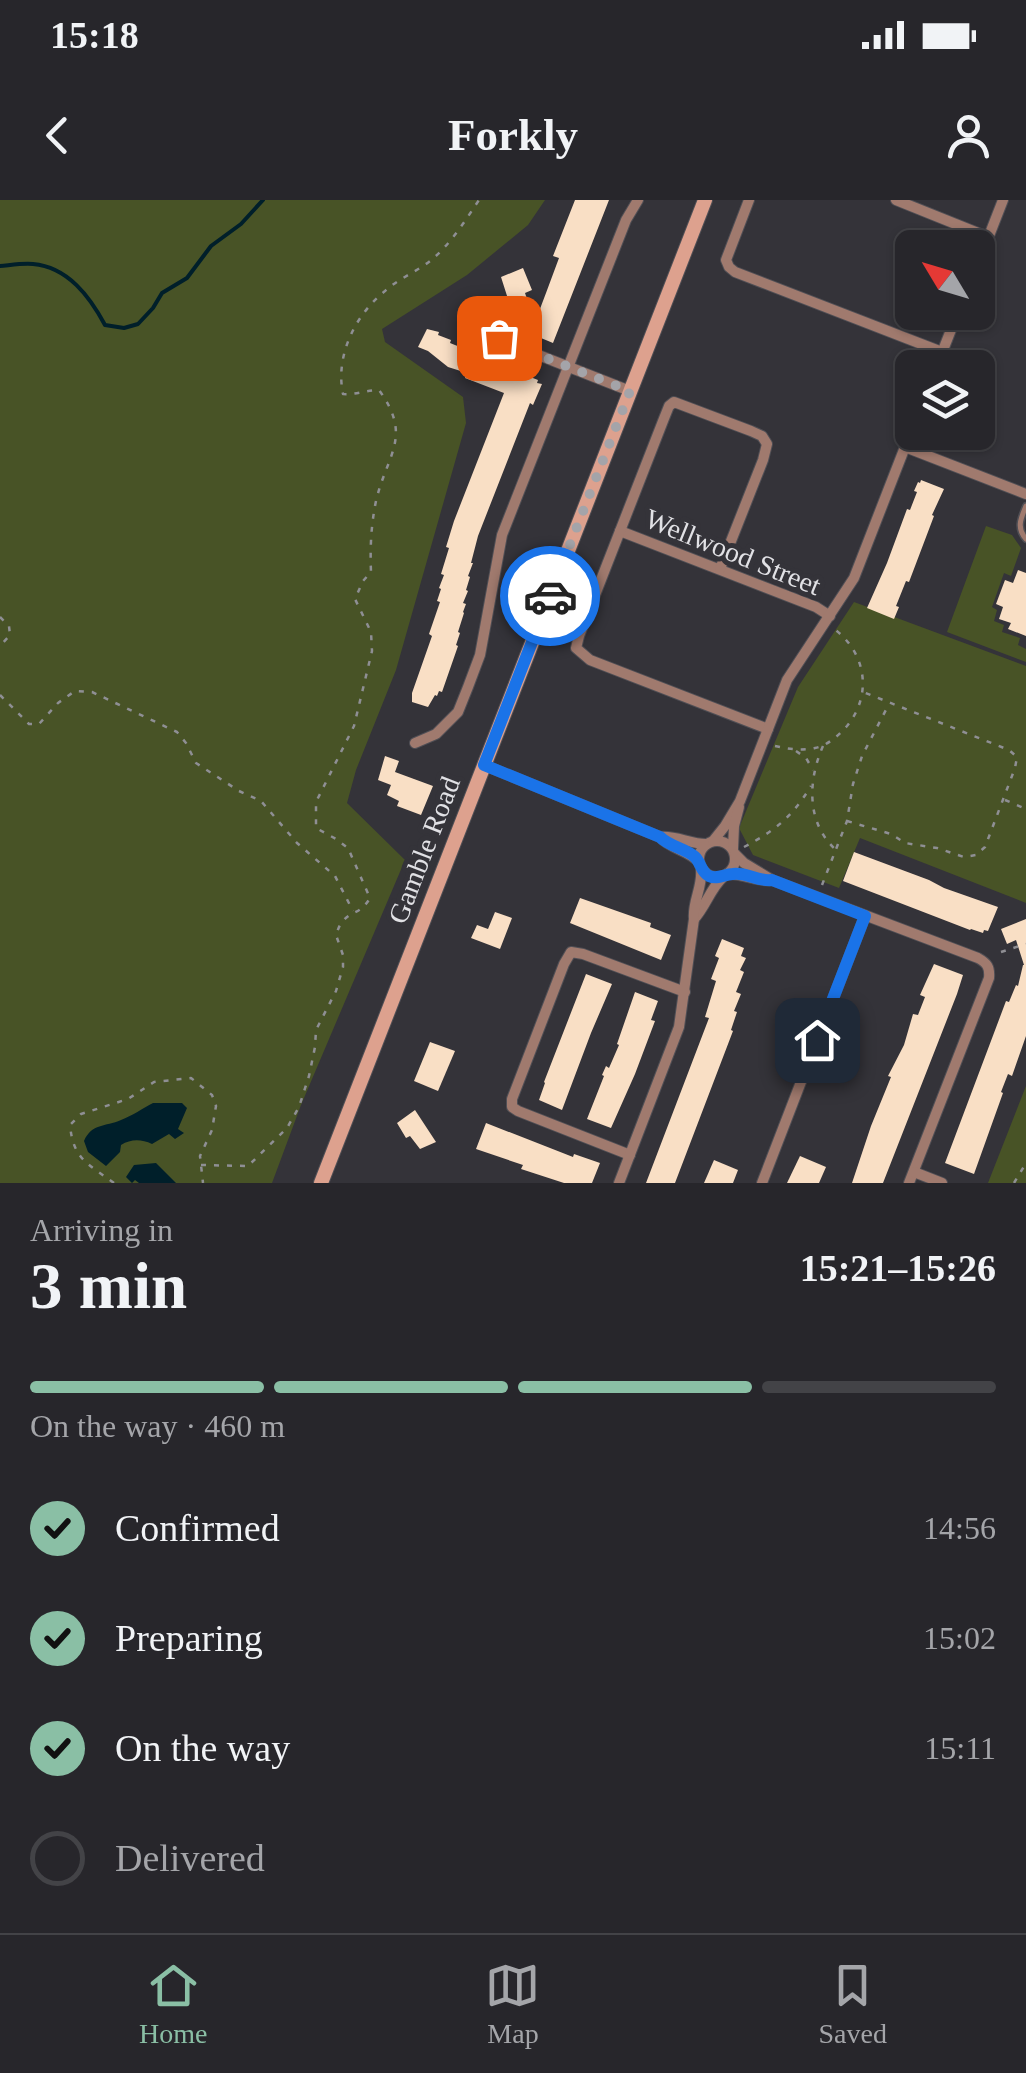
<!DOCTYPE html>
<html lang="en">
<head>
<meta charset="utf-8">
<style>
	:root { --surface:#27262b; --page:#333237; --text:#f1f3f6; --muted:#a4a5a9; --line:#434347; --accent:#8abfa5 }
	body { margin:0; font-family:"Times New Roman",serif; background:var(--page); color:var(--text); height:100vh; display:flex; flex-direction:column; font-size:38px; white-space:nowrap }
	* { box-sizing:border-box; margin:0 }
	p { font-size:32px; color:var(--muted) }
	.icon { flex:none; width:55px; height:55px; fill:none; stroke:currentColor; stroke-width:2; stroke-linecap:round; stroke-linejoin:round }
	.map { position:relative; height:983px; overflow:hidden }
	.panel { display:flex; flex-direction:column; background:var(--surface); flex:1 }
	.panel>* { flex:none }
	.needle { width:65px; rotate:308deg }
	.fabs { position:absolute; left:895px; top:30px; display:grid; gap:20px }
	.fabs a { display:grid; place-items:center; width:100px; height:100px; border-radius:15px; background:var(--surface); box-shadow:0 2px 8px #0004,0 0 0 2px var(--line); font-size:50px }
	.pin { position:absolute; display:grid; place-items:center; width:85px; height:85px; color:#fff; margin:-42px; border-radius:20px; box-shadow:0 5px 15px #0006 }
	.courier { position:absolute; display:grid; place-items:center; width:100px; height:100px; margin:-50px; border:8px solid #1a73e8; border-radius:50%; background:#fff; color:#222; box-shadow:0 2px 12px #0007 }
	.headline em { font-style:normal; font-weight:800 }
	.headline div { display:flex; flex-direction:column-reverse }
	.headline { display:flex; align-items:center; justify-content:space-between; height:170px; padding:0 30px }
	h1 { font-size:65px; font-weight:800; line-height:75px }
	.bar { display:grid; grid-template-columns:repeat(4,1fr); gap:15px 10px; align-content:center; height:120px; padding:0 30px }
	.bar i { height:12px; border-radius:8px; background:var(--line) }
	.bar .active { background:var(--accent) }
	.bar p { grid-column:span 4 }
	ol { padding:0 30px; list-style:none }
	li { display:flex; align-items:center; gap:30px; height:110px }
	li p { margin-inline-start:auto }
	li .icon { padding:10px; border-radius:50%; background:var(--accent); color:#111; stroke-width:4 }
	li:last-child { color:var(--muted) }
	li i { width:55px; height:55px; border:5px solid var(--line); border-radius:50% }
	.status { display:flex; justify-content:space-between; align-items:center; height:70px; padding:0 50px; background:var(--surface); direction:ltr }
	.status svg { height:28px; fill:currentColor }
	header { display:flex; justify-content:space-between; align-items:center; height:130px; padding:0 30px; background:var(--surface); font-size:45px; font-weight:800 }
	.dock { display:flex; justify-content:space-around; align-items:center; height:140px; border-top:2px solid var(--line); background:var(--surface); font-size:28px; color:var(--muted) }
	.dock a { display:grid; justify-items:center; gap:5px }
	.dock .active { color:var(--accent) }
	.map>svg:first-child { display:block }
	.green { fill:#485326 }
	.water { fill:#001f2a }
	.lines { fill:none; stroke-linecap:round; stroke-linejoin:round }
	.stream { stroke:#001f2a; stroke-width:4 }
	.building { fill:#f9dfc5 }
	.lane-casing { stroke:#504f55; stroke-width:8 }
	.street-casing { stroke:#504f55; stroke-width:12 }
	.secondary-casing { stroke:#504f55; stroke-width:16 }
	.path { stroke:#8f8f94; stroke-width:2.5; stroke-dasharray:5 8; stroke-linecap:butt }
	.lane { stroke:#a07a6e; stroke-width:5 }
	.street { stroke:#a07a6e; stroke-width:10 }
	.secondary { stroke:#dda18e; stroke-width:14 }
	.done { stroke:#a4a4a9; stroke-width:10; stroke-dasharray:0 18 }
	.route { stroke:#1a73e8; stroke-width:12 }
	.labels { text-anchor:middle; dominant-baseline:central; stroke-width:10; stroke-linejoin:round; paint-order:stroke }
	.street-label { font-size:28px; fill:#e1e1e5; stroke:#343339 }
</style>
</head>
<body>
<div class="status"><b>15:18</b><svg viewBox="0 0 49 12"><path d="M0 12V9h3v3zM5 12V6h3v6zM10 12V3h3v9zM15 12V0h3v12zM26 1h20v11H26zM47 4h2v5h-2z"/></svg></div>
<header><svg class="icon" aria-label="back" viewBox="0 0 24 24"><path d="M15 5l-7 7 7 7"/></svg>Forkly<svg class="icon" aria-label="person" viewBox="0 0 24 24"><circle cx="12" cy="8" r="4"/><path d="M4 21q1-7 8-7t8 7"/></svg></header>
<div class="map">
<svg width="1026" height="983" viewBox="0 0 1026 983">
	<rect width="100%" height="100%" fill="#343339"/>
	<!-- green -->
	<g class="green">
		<polygon points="0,0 545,0 528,25 467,75 382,129 385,142 463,197 466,223 396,470 356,570 347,603 405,660 301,905 272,983 0,983"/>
		<polygon points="986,326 1012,335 1021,348 1011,376 1004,373 992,407 997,410 994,421 1004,425 1002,432 1020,438 1018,445 1026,449 1026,462 947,432"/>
		<polygon points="854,402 1026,466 1026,703 860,638 839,688 753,655 739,628 798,487"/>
		<polygon points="1026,886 1026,983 988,983"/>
	</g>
	<!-- water -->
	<g class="water">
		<path d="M153,903H182L187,908L178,929L184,933L175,939L169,934L152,944C141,939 131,939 121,945L120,952L106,966L88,952L84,941C92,923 105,927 121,920C132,916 143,908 153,903Z"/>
		<polygon points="156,963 176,983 139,983 135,980 132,983 126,977 134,965"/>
	</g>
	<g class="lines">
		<!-- stream -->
		<path class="stream" d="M0,66C11,65 23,63 33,64C68,67 90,97 105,125L124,128L138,124L153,108L162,93L187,78L211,46L241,24L263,0"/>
	</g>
	<!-- building -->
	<g class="building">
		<polygon points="575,0 609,0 553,143 524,131 529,120 535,122 546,93 559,58 553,56"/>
		<polygon points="523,68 532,90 525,93 528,102 517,107 513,97 508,99 501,77"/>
		<polygon points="427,129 439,132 438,135 451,140 450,143 475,153 474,155 538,180 537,183 542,184 533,205 530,203 478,336 471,363 473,363 468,376 470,377 466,390 468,391 463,403 466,404 463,412 464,413 458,432 460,433 456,445 458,446 442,492 439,491 437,496 435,495 428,507 412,502 412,493 432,436 429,434 440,402 437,401 441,389 439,388 444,375 441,374 449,348 446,347 454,321 504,193 465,178 467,173 448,167 428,151 418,147"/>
		<polygon points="921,280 944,289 932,315 934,316 909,382 906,381 896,406 899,407 894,419 867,408 887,363 907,309 910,310 917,292 914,291 918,282 920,283"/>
		<polygon points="1018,370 1026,373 1026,436 1008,429 1011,423 999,419 1003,407 996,404 1005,380 1013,383"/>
		<polygon points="385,556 399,561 395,572 433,586 421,615 397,606 399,601 387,595 391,585 378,580"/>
		<polygon points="854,652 929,680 944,688 998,707 988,731 984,730 983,733 971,729 970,730 843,681"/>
		<polygon points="580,698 651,723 650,727 671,735 661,760 570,723"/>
		<polygon points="495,712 512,718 500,749 471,738 477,725 488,729"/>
		<polygon points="1026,719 1026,836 1012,876 1008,874 1001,892 1003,893 974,974 945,963 1000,817 1006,801 1009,802 1016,785 1018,786 1023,765 1024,765 1016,740 1007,744 1001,729"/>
		<polygon points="722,739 744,748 741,756 746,758 740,770 744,772 736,792 741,794 734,811 737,812 731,830 733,831 675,983 646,983 709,818 705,817 716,781 711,779 719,758 715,756"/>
		<polygon points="934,764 963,775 957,794 883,983 852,983 871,926 891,877 888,876 904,845 913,814 918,815 925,797 920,795"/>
		<polygon points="586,774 612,784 591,833 562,910 539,900 545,883 544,882"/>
		<polygon points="635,792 658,801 651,820 655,821 635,874 611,928 587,919 604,876 602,875 606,866 609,868 619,845 617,844"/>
		<polygon points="430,842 455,851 438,891 414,881"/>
		<polygon points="415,910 436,942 420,949 410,936 406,938 397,923"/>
		<polygon points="486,923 573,957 574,954 600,963 592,983 564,983 521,969 523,965 476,949"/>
		<polygon points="800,956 826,967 819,983 787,983"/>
		<polygon points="714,960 738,970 733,983 704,983"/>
	</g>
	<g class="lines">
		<!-- lane casing -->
		<g class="lane-casing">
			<path id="lane" d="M1026,306C1021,318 1016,328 1026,339"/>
		</g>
		<!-- street casing -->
		<g class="street-casing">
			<g id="street">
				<polyline points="749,0 726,60 729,67 735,72 942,152"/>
				<polyline points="896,0 988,37"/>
				<polyline points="978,64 1003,0"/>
				<polyline points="475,116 499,138 513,145 630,191"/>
				<polyline points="936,168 958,112"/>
				<polyline points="905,247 1026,294"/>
				<polyline points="620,331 816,407 830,416"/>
				<polyline points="720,369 763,260 767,244 762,236 751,231 674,202 669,206 663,221 579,436 576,448 590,460 768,529"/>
				<polyline points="415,543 436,534 458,512 468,487 480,455 502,335 626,20 638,0"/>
				<path d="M484,565L660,637C675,635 690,644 706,644"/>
				<path d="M661,638C671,649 688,650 699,662"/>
				<circle cx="717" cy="659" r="18"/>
				<polyline points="713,641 725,626 740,601 787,480 854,378 912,229"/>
				<polyline points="733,649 734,626 739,607"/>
				<path d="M735,654L744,663L772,680L978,758C987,763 990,767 989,778L909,983"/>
				<path d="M727,674C743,673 756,682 771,680"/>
				<path d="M694,719C706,706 710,689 723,677"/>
				<polyline points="630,955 518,911 512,907 512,899 564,764 571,752 583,754 685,792"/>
				<polyline points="914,972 942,983"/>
				<path d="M619,983L679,827L694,719C692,702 703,687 701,669"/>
				<polyline points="762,983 865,716"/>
			</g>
		</g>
		<!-- secondary casing -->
		<g class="secondary-casing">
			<polyline id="secondary" points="321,983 705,0"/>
		</g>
		<!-- path -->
		<g class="path">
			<polyline points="0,417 9,426 10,435 0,446"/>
			<polyline points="0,495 29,524 39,524 58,503 75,491 92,492 177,532 186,543 196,563 239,591 261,601 297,643 335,676 353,711"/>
			<path d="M775,546C789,549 801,551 815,548C827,546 839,535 847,526C873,494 866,452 833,428"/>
			<path d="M823,546C808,580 806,622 835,649"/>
			<polyline points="796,551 806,558 813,570"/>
			<polyline points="1005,600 1026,609"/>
			<polyline points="847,621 891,634 905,643 937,648 964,657 976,655 985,647 1015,568 1017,557 1009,550 863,492"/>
			<path d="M744,647C776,630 792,617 811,586"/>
			<polyline points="822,685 847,621 853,584 862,556 889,504"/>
			<polyline points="1001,752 1026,744"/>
			<path d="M201,965L248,966L287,928L299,907L309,876L315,847L316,830L336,791L343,767V755L336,735C338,730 339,725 343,721C352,710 360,715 370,698L348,648L336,639L316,628V602L354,526L372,451L371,432L355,399L363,381L371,372C370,348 371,325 376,301C387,254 413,237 379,190C366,190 356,195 343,194C335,156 355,115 385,91C398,79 416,72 430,61C450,45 465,21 479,0"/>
			<path d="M114,983C88,964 73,959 70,925L81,914L128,899L154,882L191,878L212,895L216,906L212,930L200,956L203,983"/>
			<polyline points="1014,983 1026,963"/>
		</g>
		<!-- lane -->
		<use href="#lane" class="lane"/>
		<!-- street -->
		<use href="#street" class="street"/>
		<!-- secondary -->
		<use href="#secondary" class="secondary"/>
	</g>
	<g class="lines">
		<!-- done -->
		<polyline class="done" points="499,138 513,145 630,191 550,396"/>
		<!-- route -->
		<path class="route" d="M550,396L484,565L660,637C670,647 685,648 695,657C701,663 701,672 709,676C718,680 724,674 733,674C747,672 758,682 772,680L865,716L817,840"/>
	</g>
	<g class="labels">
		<!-- street labels -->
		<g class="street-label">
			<text transform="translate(733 352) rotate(22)">Wellwood Street</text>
			<text transform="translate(424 650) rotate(-69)">Gamble Road</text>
		</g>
	</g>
</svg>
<div class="fabs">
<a><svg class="needle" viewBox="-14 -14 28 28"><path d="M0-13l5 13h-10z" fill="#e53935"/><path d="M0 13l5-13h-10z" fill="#a4a5a9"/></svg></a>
<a><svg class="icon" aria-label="layers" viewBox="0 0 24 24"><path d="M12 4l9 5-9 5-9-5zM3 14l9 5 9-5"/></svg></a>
</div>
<div class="pin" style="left:499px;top:138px;background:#ea580c"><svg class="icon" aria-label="bag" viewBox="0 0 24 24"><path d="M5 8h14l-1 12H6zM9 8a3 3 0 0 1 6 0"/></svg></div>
<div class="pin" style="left:817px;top:840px;background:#1f2937"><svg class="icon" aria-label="home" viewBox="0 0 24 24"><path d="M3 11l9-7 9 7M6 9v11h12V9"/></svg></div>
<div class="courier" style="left:550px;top:396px"><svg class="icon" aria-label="car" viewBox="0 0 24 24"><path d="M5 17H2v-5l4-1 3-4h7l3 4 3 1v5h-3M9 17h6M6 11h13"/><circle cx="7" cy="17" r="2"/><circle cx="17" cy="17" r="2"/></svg></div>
</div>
<section class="panel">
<div class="headline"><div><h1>3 min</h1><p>Arriving in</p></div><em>15:21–15:26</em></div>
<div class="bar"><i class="active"></i><i class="active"></i><i class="active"></i><i></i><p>On the way · 460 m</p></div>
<ol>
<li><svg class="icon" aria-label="check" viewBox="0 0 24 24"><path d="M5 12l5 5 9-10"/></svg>Confirmed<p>14:56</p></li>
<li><svg class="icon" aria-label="check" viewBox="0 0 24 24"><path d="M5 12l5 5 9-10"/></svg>Preparing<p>15:02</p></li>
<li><svg class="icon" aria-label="check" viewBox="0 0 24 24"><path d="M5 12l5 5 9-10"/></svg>On the way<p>15:11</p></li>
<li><i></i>Delivered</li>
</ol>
</section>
<nav class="dock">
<a class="active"><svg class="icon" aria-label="home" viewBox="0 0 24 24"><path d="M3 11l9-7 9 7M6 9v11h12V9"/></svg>Home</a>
<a><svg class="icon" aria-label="map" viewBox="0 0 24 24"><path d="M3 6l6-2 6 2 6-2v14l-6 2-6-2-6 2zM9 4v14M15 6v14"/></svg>Map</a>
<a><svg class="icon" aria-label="saved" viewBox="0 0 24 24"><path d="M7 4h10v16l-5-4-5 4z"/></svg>Saved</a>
</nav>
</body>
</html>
